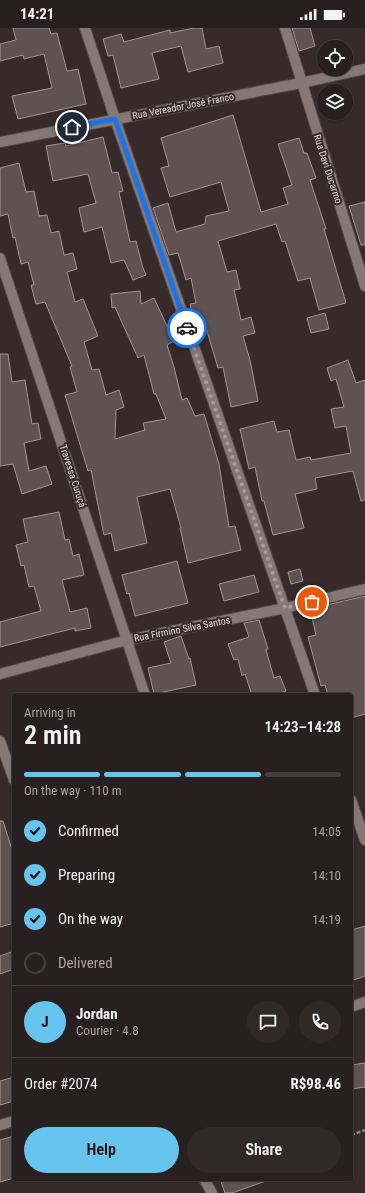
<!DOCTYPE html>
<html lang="en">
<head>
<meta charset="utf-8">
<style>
	:root { --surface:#282020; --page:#302829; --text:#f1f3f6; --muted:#a5a3a5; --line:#443e3e; --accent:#67c4ef }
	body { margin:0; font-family:"Roboto Condensed",sans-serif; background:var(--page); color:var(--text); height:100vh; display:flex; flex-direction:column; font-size:15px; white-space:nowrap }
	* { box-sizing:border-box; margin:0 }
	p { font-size:13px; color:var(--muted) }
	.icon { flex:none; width:22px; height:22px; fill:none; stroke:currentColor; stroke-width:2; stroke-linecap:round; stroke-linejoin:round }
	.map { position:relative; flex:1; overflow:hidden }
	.sheet { position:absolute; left:12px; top:665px; width:341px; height:488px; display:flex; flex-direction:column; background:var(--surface); border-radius:4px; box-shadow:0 1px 3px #0004,0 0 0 1px var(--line) }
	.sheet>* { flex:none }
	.fabs { position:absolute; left:317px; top:12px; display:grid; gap:8px }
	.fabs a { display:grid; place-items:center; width:36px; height:36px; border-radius:50%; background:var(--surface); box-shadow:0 1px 3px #0004,0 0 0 1px var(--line); font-size:20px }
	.pin { position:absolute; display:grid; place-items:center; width:34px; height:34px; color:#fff; margin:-17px; border:2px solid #fff; border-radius:50%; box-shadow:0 1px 4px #0007 }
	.courier { position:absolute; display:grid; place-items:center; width:40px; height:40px; margin:-20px; border:3px solid #1a73e8; border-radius:50%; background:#fff; color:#222; box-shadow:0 1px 5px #0007 }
	.summary em { font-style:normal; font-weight:600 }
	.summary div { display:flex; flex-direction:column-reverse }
	.summary { display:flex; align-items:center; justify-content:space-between; height:68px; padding:0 12px }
	h1 { font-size:26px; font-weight:600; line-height:30px }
	.bar { display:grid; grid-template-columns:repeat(4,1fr); gap:6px 4px; align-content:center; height:48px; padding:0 12px }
	.bar i { height:5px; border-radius:3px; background:var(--line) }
	.bar .selected { background:var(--accent) }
	.bar p { grid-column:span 4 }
	.line { display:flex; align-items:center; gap:10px; padding:0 12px; border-top:1px solid var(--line) }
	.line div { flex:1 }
	.round { display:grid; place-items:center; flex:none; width:42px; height:42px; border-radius:21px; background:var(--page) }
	ol { padding:0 12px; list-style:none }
	li { display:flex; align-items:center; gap:12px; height:44px }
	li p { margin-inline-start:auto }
	li .icon { padding:4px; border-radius:50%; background:var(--accent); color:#111; stroke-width:4 }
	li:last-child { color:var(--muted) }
	li i { width:22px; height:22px; border:2px solid var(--line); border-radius:50% }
	.cta { display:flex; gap:8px; margin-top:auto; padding:8px 12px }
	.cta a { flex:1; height:46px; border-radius:24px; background:var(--accent); color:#111; font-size:16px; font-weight:600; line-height:46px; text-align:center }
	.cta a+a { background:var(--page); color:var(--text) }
	.status { display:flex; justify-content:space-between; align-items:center; height:28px; padding:0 20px; background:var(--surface); direction:ltr }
	.status svg { height:11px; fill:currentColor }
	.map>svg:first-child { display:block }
	.building { fill:#5f5252; stroke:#a39594 }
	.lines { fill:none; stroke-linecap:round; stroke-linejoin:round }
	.minor-casing { stroke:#514847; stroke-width:12 }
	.tertiary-casing { stroke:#514847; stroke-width:12 }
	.path { stroke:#8f8685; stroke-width:2.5; stroke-dasharray:4 2; stroke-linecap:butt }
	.minor { stroke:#857877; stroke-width:10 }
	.tertiary { stroke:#857877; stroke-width:10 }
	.done { stroke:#a79e9e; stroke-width:4; stroke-dasharray:0 7.2 }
	.route { stroke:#1a73e8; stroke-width:5 }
	.labels { text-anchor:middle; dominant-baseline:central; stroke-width:4; stroke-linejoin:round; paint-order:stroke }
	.street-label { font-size:10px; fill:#e4dddc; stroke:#362a2a }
</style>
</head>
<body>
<div class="status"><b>14:21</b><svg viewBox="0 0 49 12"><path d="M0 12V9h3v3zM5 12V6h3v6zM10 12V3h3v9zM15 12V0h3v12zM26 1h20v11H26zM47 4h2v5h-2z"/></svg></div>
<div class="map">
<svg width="365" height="1165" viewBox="0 0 365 1165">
	<rect width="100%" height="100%" fill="#362a2a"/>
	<!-- building -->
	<g class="building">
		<polygon points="13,0 49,0 51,6 57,5 67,43 78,41 86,76 18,91 12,68 52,60 44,26 24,31 23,27 0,33 0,16 16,12"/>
		<polygon points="194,0 202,0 206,21 219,18 223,35 188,44 181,18 152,25 159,51 121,60 113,27 108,28 103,11 121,6 124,14 170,2 170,5"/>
		<polygon points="292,0 310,0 315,18 299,23"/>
		<polygon points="233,87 261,184 288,176 283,160 292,157 278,116 299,110 304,125 307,125 316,150 310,152 326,201 324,201 346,275 319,282 310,250 298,253 285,213 282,214 276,196 218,213 227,244 236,242 240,261 234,262 241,292 251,289 255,305 243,308 250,332 258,373 231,379 223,339 218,340 204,293 194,295 190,276 196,275 191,250 186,252 178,225 169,227 153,180 168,175 176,204 205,196 206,188 229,183 221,154 170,169 161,140 169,138 161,110"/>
		<polygon points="103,109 112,145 118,144 123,163 119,164 130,214 136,213 142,237 146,247 133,252 124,232 111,235 102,199 84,204 79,180 96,175 88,146 53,153 46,118 65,115 66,118"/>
		<polygon points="19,135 26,164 34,163 39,188 47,187 51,205 59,203 64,227 73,225 77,241 67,244 75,274 83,271 98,308 84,314 92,342 99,341 106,367 119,362 124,379 116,382 115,411 145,402 143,395 166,391 156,366 154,366 144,327 138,330 115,279 112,280 111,266 140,263 141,276 154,270 174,313 167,317 174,339 182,372 187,370 195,388 204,386 219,436 229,499 235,498 241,522 188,535 180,500 181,500 170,461 137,469 147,515 115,523 111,505 104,507 91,442 88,443 65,367 77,364 70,339 72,338 45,274 36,276 31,257 34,257 28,234 21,236 15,209 13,210 8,186 0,188 0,140"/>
		<polygon points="365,174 365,217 361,217 349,178"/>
		<polygon points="325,285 329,301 311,305 307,290"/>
		<polygon points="0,326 8,326 12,354 25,352 32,396 38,395 41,411 24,415 29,443 46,438 52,456 22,466 13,436 0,438"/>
		<polygon points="348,332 356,355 365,352 365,472 361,473 353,443 315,450 317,461 295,466 304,500 273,507 264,473 262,473 255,439 249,441 240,401 274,393 277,404 289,402 296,432 310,429 311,432 351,425 346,398 335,400 331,381 344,379 336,351 331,353 327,340"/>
		<polygon points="59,484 65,512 69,511 73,528 79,526 84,547 62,552 70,584 87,580 91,600 75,603 75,600 0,619 0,594 41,583 34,558 29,559 24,537 21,538 16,517 28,514 23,491"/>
		<polygon points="177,533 188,575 135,588 129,565 127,566 122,547"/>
		<polygon points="300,541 303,553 291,556 288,544"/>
		<polygon points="254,547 259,564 224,573 219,556"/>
		<polygon points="365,568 365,686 351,690 351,667 328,667 325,657 321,658 308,609 316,607 310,581"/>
		<polygon points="259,592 268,621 266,622 274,650 280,648 286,663 274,667 252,667 245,646 242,648 238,631 234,632 228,616 249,609 244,595"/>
		<polygon points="181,608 189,631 190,630 196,657 154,666 148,640 171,635 164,614"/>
		<polygon points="0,793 3,793 14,828 14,895 0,899"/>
		<polygon points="365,898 365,948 351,953 351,902"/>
		<polygon points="14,923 14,941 0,946 0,928"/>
		<polygon points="365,1035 365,1059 351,1061 351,1037"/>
		<polygon points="14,1049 14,1073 0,1077 0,1053"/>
		<polygon points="14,1108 14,1150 0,1154 0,1112"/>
		<polygon points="220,1151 266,1151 266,1153 232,1165 225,1165"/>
	</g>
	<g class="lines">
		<!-- minor casing -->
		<g class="minor-casing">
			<g id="minor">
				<polyline points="85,0 115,91 315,667"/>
				<polyline points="301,55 365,41"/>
				<polyline points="0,230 145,667"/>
				<polyline points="0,713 14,752"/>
				<polyline points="351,772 365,812"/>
				<polyline points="204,1151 212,1165"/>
			</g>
		</g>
		<!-- tertiary casing -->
		<g class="tertiary-casing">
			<g id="tertiary">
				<polyline points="285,0 365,258"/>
				<polyline points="0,114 301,55"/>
				<polyline points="0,646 127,612 285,580 365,561"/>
				<polyline points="351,979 365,974"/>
				<polyline points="0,1097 14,1093"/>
			</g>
		</g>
		<!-- path -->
		<polyline class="path" points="351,1107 365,1102"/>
		<!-- minor -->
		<use href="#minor" class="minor"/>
		<!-- tertiary -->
		<use href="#tertiary" class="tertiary"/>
	</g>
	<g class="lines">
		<!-- done -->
		<polyline class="done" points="187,300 285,580 312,574"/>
		<!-- route -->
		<polyline class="route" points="72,99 115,91 187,300"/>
	</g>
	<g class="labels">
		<!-- street labels -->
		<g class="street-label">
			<text transform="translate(183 78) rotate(-11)">Rua Vereador José Franco</text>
			<text transform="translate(328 141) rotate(72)">Rua Davi Ducarmo</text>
			<text transform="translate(73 448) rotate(72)">Travessa Curuçá</text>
			<text transform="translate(182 601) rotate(-11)">Rua Firmino Silva Santos</text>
		</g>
	</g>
</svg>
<div class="fabs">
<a><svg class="icon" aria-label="locate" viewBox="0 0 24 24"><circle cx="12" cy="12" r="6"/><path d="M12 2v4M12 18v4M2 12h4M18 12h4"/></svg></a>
<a><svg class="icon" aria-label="layers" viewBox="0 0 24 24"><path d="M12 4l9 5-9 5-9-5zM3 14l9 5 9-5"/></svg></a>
</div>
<div class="pin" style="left:312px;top:574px;background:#ea580c"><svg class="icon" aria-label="bag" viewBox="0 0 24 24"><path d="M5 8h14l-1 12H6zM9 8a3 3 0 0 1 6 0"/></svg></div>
<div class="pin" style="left:72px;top:99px;background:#1f2937"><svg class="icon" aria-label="home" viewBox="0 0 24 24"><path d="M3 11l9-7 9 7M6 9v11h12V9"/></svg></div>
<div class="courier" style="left:187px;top:300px"><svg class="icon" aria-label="car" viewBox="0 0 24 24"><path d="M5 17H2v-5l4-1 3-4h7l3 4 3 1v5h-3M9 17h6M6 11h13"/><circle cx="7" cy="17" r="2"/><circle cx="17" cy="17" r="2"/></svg></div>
<section class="sheet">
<div class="summary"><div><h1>2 min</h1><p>Arriving in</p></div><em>14:23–14:28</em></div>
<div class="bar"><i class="selected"></i><i class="selected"></i><i class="selected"></i><i></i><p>On the way · 110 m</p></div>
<ol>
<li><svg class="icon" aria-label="check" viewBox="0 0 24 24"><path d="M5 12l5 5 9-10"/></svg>Confirmed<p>14:05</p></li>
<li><svg class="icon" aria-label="check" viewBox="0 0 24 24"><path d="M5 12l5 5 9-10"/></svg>Preparing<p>14:10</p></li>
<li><svg class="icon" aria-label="check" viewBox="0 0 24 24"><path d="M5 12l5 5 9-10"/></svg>On the way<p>14:19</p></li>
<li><i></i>Delivered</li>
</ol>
<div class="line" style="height:72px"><b class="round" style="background:var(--accent);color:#111">J</b><div><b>Jordan</b><p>Courier · 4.8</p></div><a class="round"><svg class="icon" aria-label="chat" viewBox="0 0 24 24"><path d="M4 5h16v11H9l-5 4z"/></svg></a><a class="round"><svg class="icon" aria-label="phone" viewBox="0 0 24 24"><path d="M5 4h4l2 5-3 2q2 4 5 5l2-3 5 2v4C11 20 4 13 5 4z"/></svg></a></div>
<div class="line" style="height:52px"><div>Order #2074</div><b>R$98.46</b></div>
<div class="cta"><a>Help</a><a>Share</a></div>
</section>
</div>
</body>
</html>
